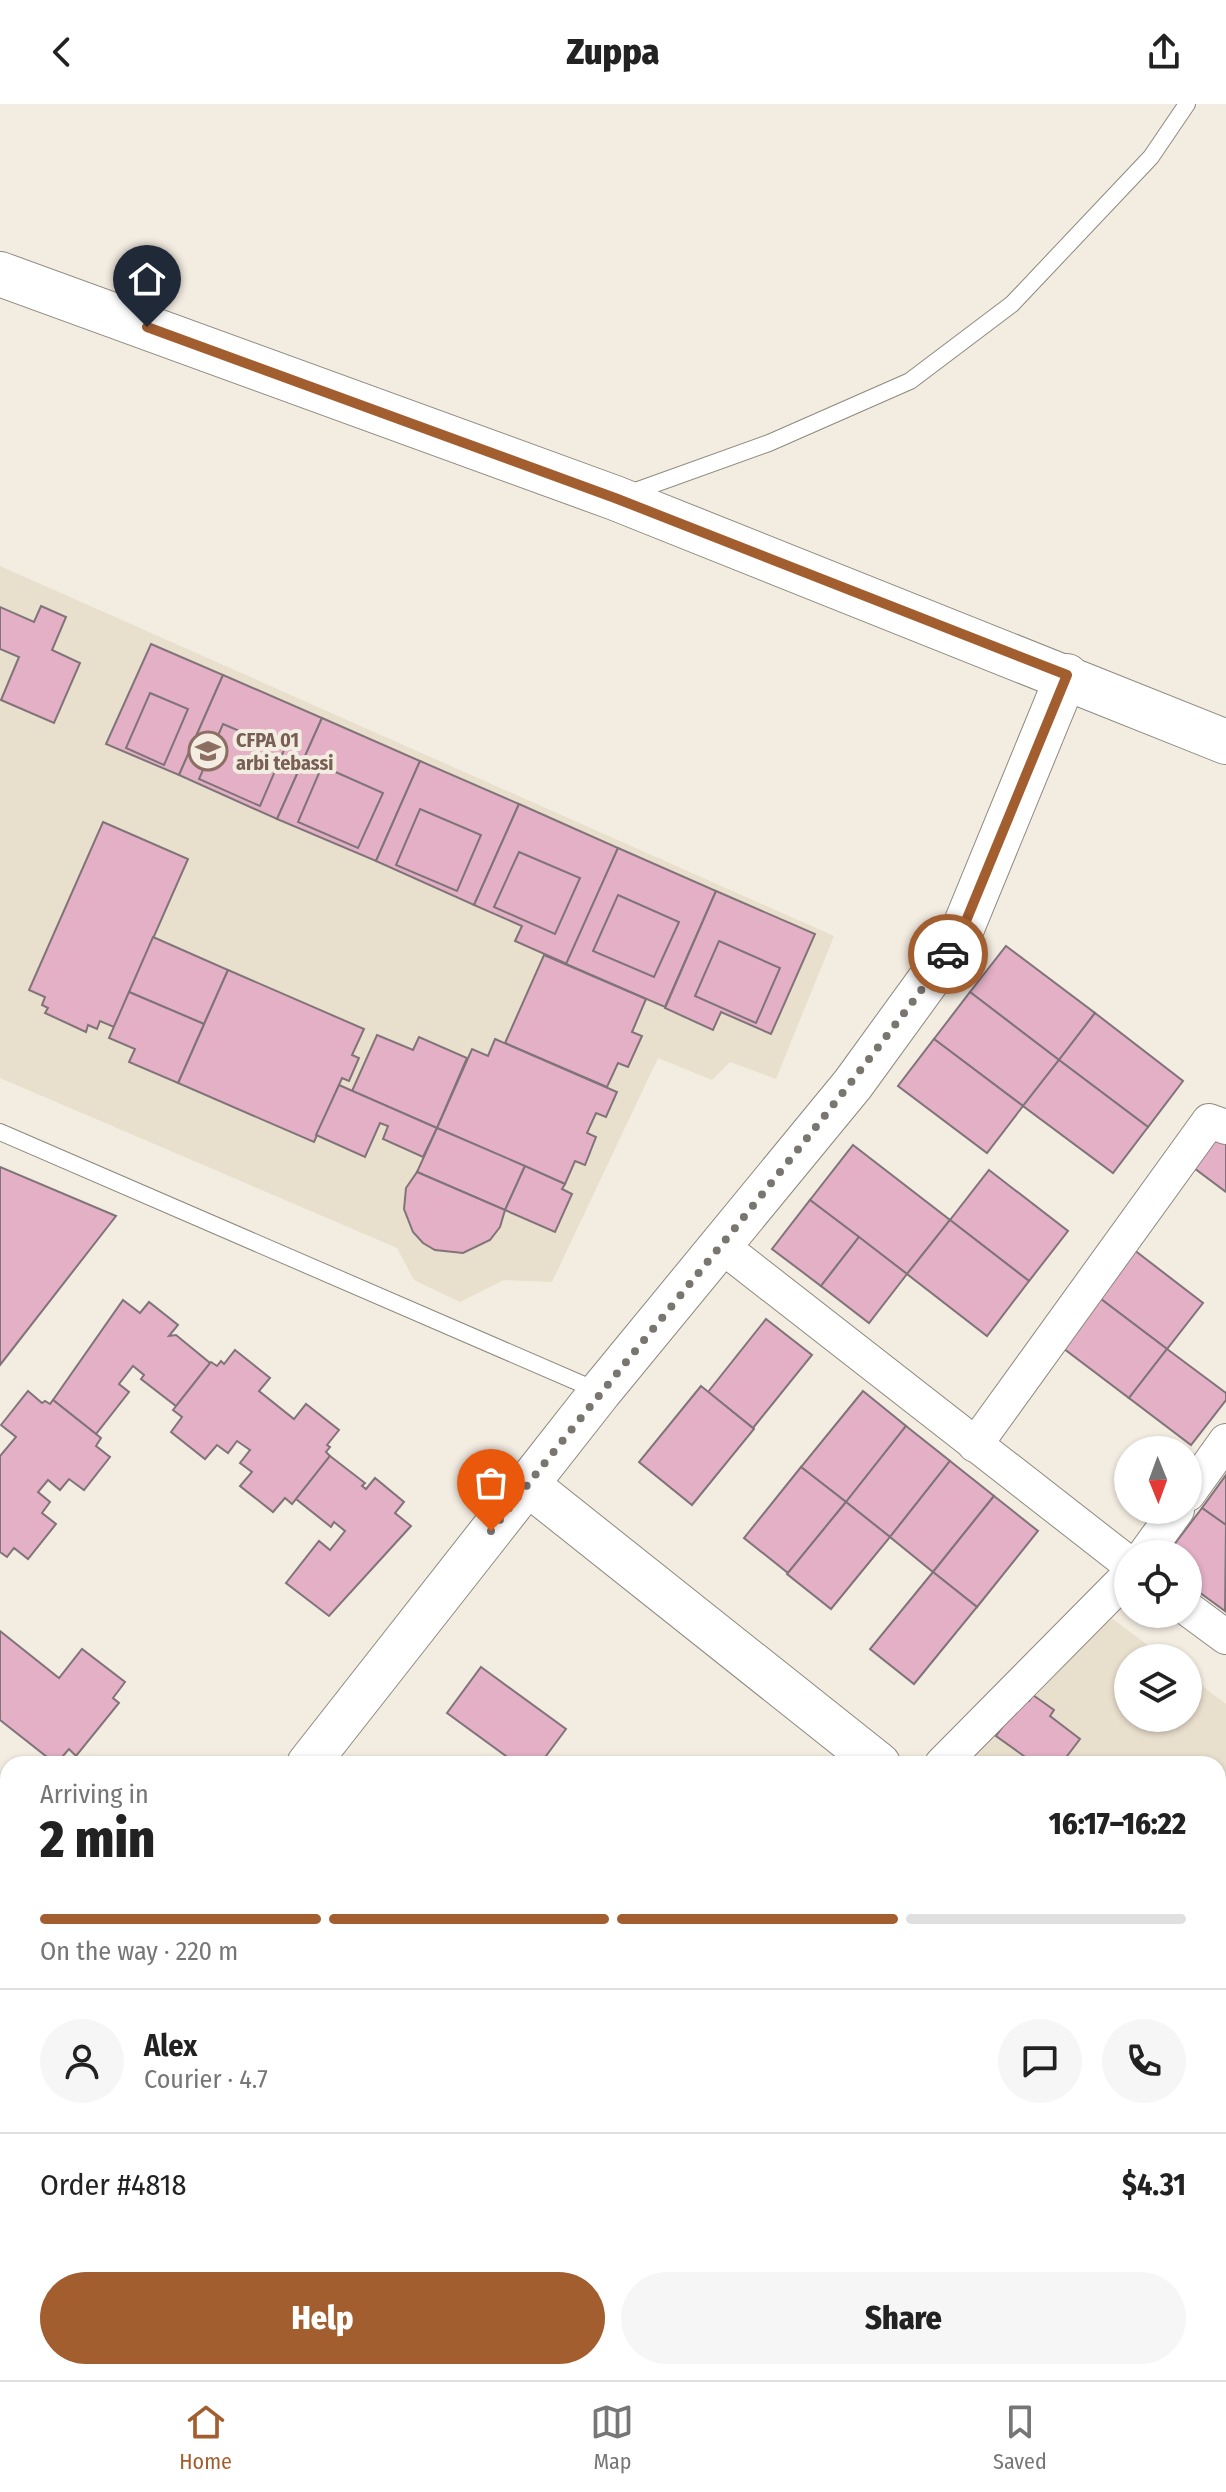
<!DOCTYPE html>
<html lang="en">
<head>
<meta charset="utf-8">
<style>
	:root { --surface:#fff; --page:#f6f6f6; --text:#222; --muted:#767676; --line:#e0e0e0; --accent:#a25e2f }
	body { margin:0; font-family:"Fira Sans Condensed",sans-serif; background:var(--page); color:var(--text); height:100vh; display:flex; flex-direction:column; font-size:30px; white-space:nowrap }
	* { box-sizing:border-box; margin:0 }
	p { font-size:26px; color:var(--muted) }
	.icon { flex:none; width:44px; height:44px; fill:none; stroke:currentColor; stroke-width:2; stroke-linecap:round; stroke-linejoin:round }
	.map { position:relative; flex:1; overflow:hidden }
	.details { position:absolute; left:0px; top:1652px; width:1226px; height:624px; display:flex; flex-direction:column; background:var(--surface); border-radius:24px 24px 0 0; box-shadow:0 2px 6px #0004 }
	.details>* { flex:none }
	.needle { width:52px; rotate:179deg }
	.tools { position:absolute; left:1114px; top:1332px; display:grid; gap:16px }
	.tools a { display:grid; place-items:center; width:88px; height:88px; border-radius:50%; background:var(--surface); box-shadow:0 2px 6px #0004; font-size:40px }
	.pin { position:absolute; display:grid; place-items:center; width:68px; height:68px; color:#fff; margin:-82px -34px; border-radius:50% 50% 50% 0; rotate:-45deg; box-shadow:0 0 8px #0007 }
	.pin .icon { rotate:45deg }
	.courier { position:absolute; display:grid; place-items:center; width:80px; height:80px; margin:-40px; border:6px solid #a25e2f; border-radius:50%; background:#fff; color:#222; box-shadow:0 2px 10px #0007 }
	.head em { font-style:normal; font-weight:800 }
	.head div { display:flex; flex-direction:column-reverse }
	.head { display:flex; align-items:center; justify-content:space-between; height:136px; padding:0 40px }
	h1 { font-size:52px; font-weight:800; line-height:60px }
	.bar { display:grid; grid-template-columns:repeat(4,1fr); gap:12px 8px; align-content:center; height:96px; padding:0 40px }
	.bar i { height:10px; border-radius:6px; background:var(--line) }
	.bar .active { background:var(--accent) }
	.bar p { grid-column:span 4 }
	.line { display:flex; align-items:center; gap:20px; padding:0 40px; border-top:2px solid var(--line) }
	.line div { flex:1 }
	.round { display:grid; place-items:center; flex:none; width:84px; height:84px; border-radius:42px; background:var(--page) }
	.cta { display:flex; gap:16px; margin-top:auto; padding:16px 40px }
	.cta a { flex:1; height:92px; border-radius:48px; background:var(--accent); color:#fff; font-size:32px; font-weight:800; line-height:92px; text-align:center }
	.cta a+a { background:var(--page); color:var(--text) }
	header { display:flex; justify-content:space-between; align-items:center; height:104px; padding:0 40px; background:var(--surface); font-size:36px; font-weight:800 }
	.tabs { display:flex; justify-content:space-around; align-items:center; height:112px; border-top:2px solid var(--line); background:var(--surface); font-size:22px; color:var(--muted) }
	.tabs a { display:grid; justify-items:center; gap:4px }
	.tabs .active { color:var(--accent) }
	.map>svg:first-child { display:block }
	.built { fill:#e9dfcd }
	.building { fill:#e3b0c6; stroke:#807479; stroke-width:2 }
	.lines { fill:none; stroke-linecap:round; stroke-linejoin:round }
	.service-casing { stroke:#8e897e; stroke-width:18 }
	.minor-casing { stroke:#8e897e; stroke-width:36 }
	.tertiary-casing { stroke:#8e897e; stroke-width:44 }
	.primary-casing { stroke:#8e897e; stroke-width:46 }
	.service { stroke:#fff; stroke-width:16 }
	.minor { stroke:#fff; stroke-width:34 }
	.tertiary { stroke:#fff; stroke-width:42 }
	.primary { stroke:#fff; stroke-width:44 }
	.done { stroke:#79756f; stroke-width:8; stroke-dasharray:0 14.4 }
	.route { stroke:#a25e2f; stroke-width:10 }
	.labels { text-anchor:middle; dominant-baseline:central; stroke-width:8; stroke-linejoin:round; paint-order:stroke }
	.education-label { font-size:20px; font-weight:bold; fill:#785e54; stroke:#f3ece1; text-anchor:start }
</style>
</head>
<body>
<header><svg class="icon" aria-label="back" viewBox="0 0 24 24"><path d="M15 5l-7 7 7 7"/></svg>Zuppa<svg class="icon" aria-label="share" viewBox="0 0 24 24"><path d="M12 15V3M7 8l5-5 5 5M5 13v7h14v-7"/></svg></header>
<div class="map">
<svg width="1226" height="2276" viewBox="0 0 1226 2276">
	<rect width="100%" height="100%" fill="#f3ece1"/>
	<!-- built -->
	<g class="built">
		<polygon points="0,462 834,832 776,975 730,958 712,976 658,954 552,1178 504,1176 460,1198 414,1176 397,1144 0,974"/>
		<polygon points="1086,1495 1165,1554 1128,1554 1128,1614 1188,1614 1188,1571 1226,1600 1226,1849 1218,1844 1218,1660 964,1660"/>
	</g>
	<!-- building -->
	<g class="building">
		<polygon points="41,502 66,513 52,546 80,559 54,619 1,596 19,553 0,545 0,503 34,518"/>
		<polygon points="151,540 223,571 179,671 106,640"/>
		<polygon points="223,571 322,614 277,715 179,671"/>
		<polygon points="150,589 188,605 164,661 126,644"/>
		<polygon points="322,614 420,657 376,757 277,715"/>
		<polygon points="223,620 284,646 260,702 199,675"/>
		<polygon points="420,657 519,700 474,801 376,757"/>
		<polygon points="322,662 383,689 358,744 298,718"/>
		<polygon points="519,700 618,744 567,860 515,837 522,822 474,801"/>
		<polygon points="420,705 481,731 457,787 396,761"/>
		<polygon points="103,718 188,755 114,923 100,917 97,925 88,921 86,928 45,909 48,904 42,901 45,893 29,886"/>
		<polygon points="618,744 716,787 665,903 566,860"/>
		<polygon points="519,748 580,774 555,830 494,803"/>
		<polygon points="716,787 815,830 771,930 721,908 713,926 665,904"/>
		<polygon points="618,791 679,818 654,873 593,847"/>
		<polygon points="153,833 228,866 204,920 129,888"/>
		<polygon points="719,837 780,864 756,919 695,892"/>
		<polygon points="1006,842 1095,909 1059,956 970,888"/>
		<polygon points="544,851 646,895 632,928 642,932 628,963 618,959 607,983 505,939"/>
		<polygon points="228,866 364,925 352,951 359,954 349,977 342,974 314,1038 178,979"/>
		<polygon points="129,888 204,920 178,979 129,958 135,945 109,934"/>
		<polygon points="970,888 1059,956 1023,1002 934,935"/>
		<polygon points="1095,909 1183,977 1148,1023 1059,956"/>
		<polygon points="377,931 413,946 419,933 467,954 437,1024 352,987"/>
		<polygon points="495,935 617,988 606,1013 596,1009 587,1029 596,1033 585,1061 575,1057 565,1080 437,1024 472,945 488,952"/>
		<polygon points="934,935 1023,1002 987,1049 898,982"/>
		<polygon points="1059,956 1148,1023 1113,1069 1023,1002"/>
		<polygon points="339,981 437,1024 423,1053 383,1035 388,1022 380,1019 365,1053 316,1031"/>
		<polygon points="437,1024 525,1062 505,1106 417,1068"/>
		<polygon points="1218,1032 1226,1038 1226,1088 1194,1064"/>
		<polygon points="853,1041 950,1116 907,1170 810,1096"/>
		<polygon points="525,1062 565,1080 562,1085 572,1090 555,1128 505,1106"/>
		<polygon points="0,1063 116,1112 0,1261"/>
		<polygon points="989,1066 1068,1127 1029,1177 950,1116"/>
		<polygon points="417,1068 505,1106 500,1123 490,1136 463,1149 435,1146 423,1139 413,1128 404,1105 406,1084"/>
		<polygon points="810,1096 859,1133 821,1182 772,1145"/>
		<polygon points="950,1116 1029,1177 987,1232 907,1170"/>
		<polygon points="859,1133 907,1170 869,1219 821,1182"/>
		<polygon points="1129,1142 1203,1199 1167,1245 1093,1189"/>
		<polygon points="1093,1189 1167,1245 1129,1294 1055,1238"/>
		<polygon points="123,1196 140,1209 149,1198 178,1221 169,1232 176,1231 210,1259 176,1302 141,1275 144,1271 133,1262 119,1280 129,1288 96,1330 53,1296"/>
		<polygon points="766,1215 812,1251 753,1324 708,1288"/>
		<polygon points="1167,1245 1226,1289 1226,1296 1191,1341 1129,1294"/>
		<polygon points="235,1246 270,1274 259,1287 294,1315 306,1300 339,1326 327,1341 330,1343 326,1348 330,1352 292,1400 285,1394 273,1408 240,1382 252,1368 240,1359 250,1346 237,1337 228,1349 217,1341 205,1355 171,1328 182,1313 173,1306 211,1258 217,1262 221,1257 224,1260"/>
		<polygon points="701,1282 754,1325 692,1401 639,1358"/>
		<polygon points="28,1287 42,1299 45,1297 50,1300 53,1296 101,1334 96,1342 110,1353 84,1386 69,1375 60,1386 48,1376 38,1388 50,1398 42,1409 56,1420 28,1455 14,1444 7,1453 0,1448 0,1352 16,1333 1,1321"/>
		<polygon points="863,1287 906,1322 846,1398 801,1363"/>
		<polygon points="906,1322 950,1357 890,1433 846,1398"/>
		<polygon points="330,1352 365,1379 362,1382 366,1385 375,1374 404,1398 395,1409 411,1422 329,1512 286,1479 319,1437 330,1446 345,1427 334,1418 331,1423 296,1395"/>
		<polygon points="950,1357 994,1392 933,1468 890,1433"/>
		<polygon points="801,1363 846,1398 788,1469 744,1434"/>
		<polygon points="1226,1371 1226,1421 1202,1404"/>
		<polygon points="994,1392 1038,1427 977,1503 933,1468"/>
		<polygon points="846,1398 890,1433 831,1505 787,1470"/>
		<polygon points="1202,1404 1226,1421 1225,1507 1188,1480 1188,1450 1167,1450"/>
		<polygon points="933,1468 977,1503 914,1580 870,1545"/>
		<polygon points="0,1527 59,1574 82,1545 125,1578 113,1594 119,1599 76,1652 69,1645 56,1660 0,1616"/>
		<polygon points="481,1563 566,1625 540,1660 517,1660 447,1609"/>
		<polygon points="1033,1591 1054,1606 1050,1612 1080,1635 1061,1660 1035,1660 996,1632 1023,1594 1029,1597"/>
		<polygon points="1218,1749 1226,1755 1226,1822 1218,1816"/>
		<polygon points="8,1837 8,1919 0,1913 0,1848"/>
		<polygon points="0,1913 8,1919 8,1945 0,1955"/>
		<polygon points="1218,2014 1226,2020 1226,2061 1218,2072"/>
		<polygon points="1226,2061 1226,2108 1218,2102 1218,2072"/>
		<polygon points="1226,2175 1226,2199 1218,2194 1218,2186"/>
		<polygon points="0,2243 8,2249 8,2268 69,2268 65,2272 70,2276 0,2276"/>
		<polygon points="240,2268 326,2268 336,2276 238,2276 235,2274"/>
		<polygon points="596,2268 630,2268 624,2276 607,2276"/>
		<polygon points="799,2268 820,2268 831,2276 793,2276"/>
		<polygon points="927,2268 969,2268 963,2276 938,2276"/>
		<polygon points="969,2268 1049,2268 1055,2273 1052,2276 963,2276"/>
		<polygon points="1108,2268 1155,2268 1149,2276 1119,2276"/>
	</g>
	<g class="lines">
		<!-- service casing -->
		<g class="service-casing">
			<g id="service">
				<polyline points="627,390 769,339 910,277 1012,200 1151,53 1187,0"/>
				<polyline points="0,1028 598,1287"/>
			</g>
		</g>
		<!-- minor casing -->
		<g class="minor-casing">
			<g id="minor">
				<polyline points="719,1140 1128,1459"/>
				<polyline points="975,1341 1209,1017 1226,1023"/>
				<polyline points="1188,1390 1226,1337"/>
				<polyline points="1145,1450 1177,1406"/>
				<polyline points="1188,1505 1226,1533"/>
				<polyline points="942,1660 1128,1472"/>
				<polyline points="0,1766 8,1756"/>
				<polyline points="0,2168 8,2174"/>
				<polyline points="1218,2214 1226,2220"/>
				<polyline points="128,2268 139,2276"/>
				<polyline points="534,2268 544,2276"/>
				<polyline points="885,2268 896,2276"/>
			</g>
		</g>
		<!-- tertiary casing -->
		<g class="tertiary-casing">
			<g id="tertiary">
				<polyline points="527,1380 879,1660"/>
				<polyline points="308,1660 600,1288 853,980 959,834 1067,571"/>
				<polyline points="1218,1920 1226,1926"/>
				<polyline points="0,2053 8,2043"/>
			</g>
		</g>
		<!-- primary casing -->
		<g class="primary-casing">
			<polyline id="primary" points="0,170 615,394 1226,638"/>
		</g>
		<!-- service -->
		<use href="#service" class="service"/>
		<!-- minor -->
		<use href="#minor" class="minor"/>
		<!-- tertiary -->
		<use href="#tertiary" class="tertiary"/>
		<!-- primary -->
		<use href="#primary" class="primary"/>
	</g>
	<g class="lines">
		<!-- done -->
		<path class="done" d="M491,1427C642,1234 803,1048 948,850"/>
		<!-- route -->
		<polyline class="route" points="147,223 615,394 1067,571 959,834 948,850"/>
	</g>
	<!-- icons -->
	<defs>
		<g id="university-ring" transform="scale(2)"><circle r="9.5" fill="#f3ece1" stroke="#8d6e63" stroke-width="1.5"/><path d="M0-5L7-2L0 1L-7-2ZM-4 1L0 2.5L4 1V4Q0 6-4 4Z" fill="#8d6e63"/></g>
	</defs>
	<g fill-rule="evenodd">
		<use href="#university-ring" x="208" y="647"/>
	</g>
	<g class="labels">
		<!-- education labels -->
		<g class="education-label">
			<text x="236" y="636">CFPA 01<tspan x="236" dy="23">arbi tebassi</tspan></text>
		</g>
	</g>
</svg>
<div class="tools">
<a><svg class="needle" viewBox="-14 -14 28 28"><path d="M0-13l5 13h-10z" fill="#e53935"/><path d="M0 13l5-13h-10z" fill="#767676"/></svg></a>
<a><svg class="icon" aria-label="locate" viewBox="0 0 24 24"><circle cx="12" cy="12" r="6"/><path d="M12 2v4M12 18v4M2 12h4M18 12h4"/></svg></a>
<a><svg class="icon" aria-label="layers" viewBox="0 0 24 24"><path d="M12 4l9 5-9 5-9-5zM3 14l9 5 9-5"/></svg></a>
</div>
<div class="pin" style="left:491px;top:1427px;background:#ea580c"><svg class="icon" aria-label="bag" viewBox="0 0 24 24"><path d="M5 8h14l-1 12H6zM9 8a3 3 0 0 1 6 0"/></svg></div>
<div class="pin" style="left:147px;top:223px;background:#1f2937"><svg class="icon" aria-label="home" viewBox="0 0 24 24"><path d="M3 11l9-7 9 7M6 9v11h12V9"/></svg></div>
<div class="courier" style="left:948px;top:850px"><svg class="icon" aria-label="car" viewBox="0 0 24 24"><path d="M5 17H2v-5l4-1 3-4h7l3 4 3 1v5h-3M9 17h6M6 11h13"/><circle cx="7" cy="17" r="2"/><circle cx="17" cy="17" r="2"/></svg></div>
<section class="details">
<div class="head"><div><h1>2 min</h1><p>Arriving in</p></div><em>16:17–16:22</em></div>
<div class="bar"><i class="active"></i><i class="active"></i><i class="active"></i><i></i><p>On the way · 220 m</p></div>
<div class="line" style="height:144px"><a class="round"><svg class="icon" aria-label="person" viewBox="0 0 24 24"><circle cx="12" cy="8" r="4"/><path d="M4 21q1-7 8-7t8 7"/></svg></a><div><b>Alex</b><p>Courier · 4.7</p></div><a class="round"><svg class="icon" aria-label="chat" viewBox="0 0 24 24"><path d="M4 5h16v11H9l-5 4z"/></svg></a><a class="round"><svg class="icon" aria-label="phone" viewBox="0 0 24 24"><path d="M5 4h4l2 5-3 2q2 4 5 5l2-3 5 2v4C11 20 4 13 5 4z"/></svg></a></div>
<div class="line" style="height:104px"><div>Order #4818</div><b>$4.31</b></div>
<div class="cta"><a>Help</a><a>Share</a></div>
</section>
</div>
<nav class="tabs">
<a class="active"><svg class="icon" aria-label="home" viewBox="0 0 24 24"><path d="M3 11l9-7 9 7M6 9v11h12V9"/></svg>Home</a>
<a><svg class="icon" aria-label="map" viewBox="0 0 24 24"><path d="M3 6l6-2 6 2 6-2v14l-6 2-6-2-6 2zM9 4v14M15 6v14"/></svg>Map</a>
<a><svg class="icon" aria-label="saved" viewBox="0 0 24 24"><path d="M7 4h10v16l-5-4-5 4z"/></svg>Saved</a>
</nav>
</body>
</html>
